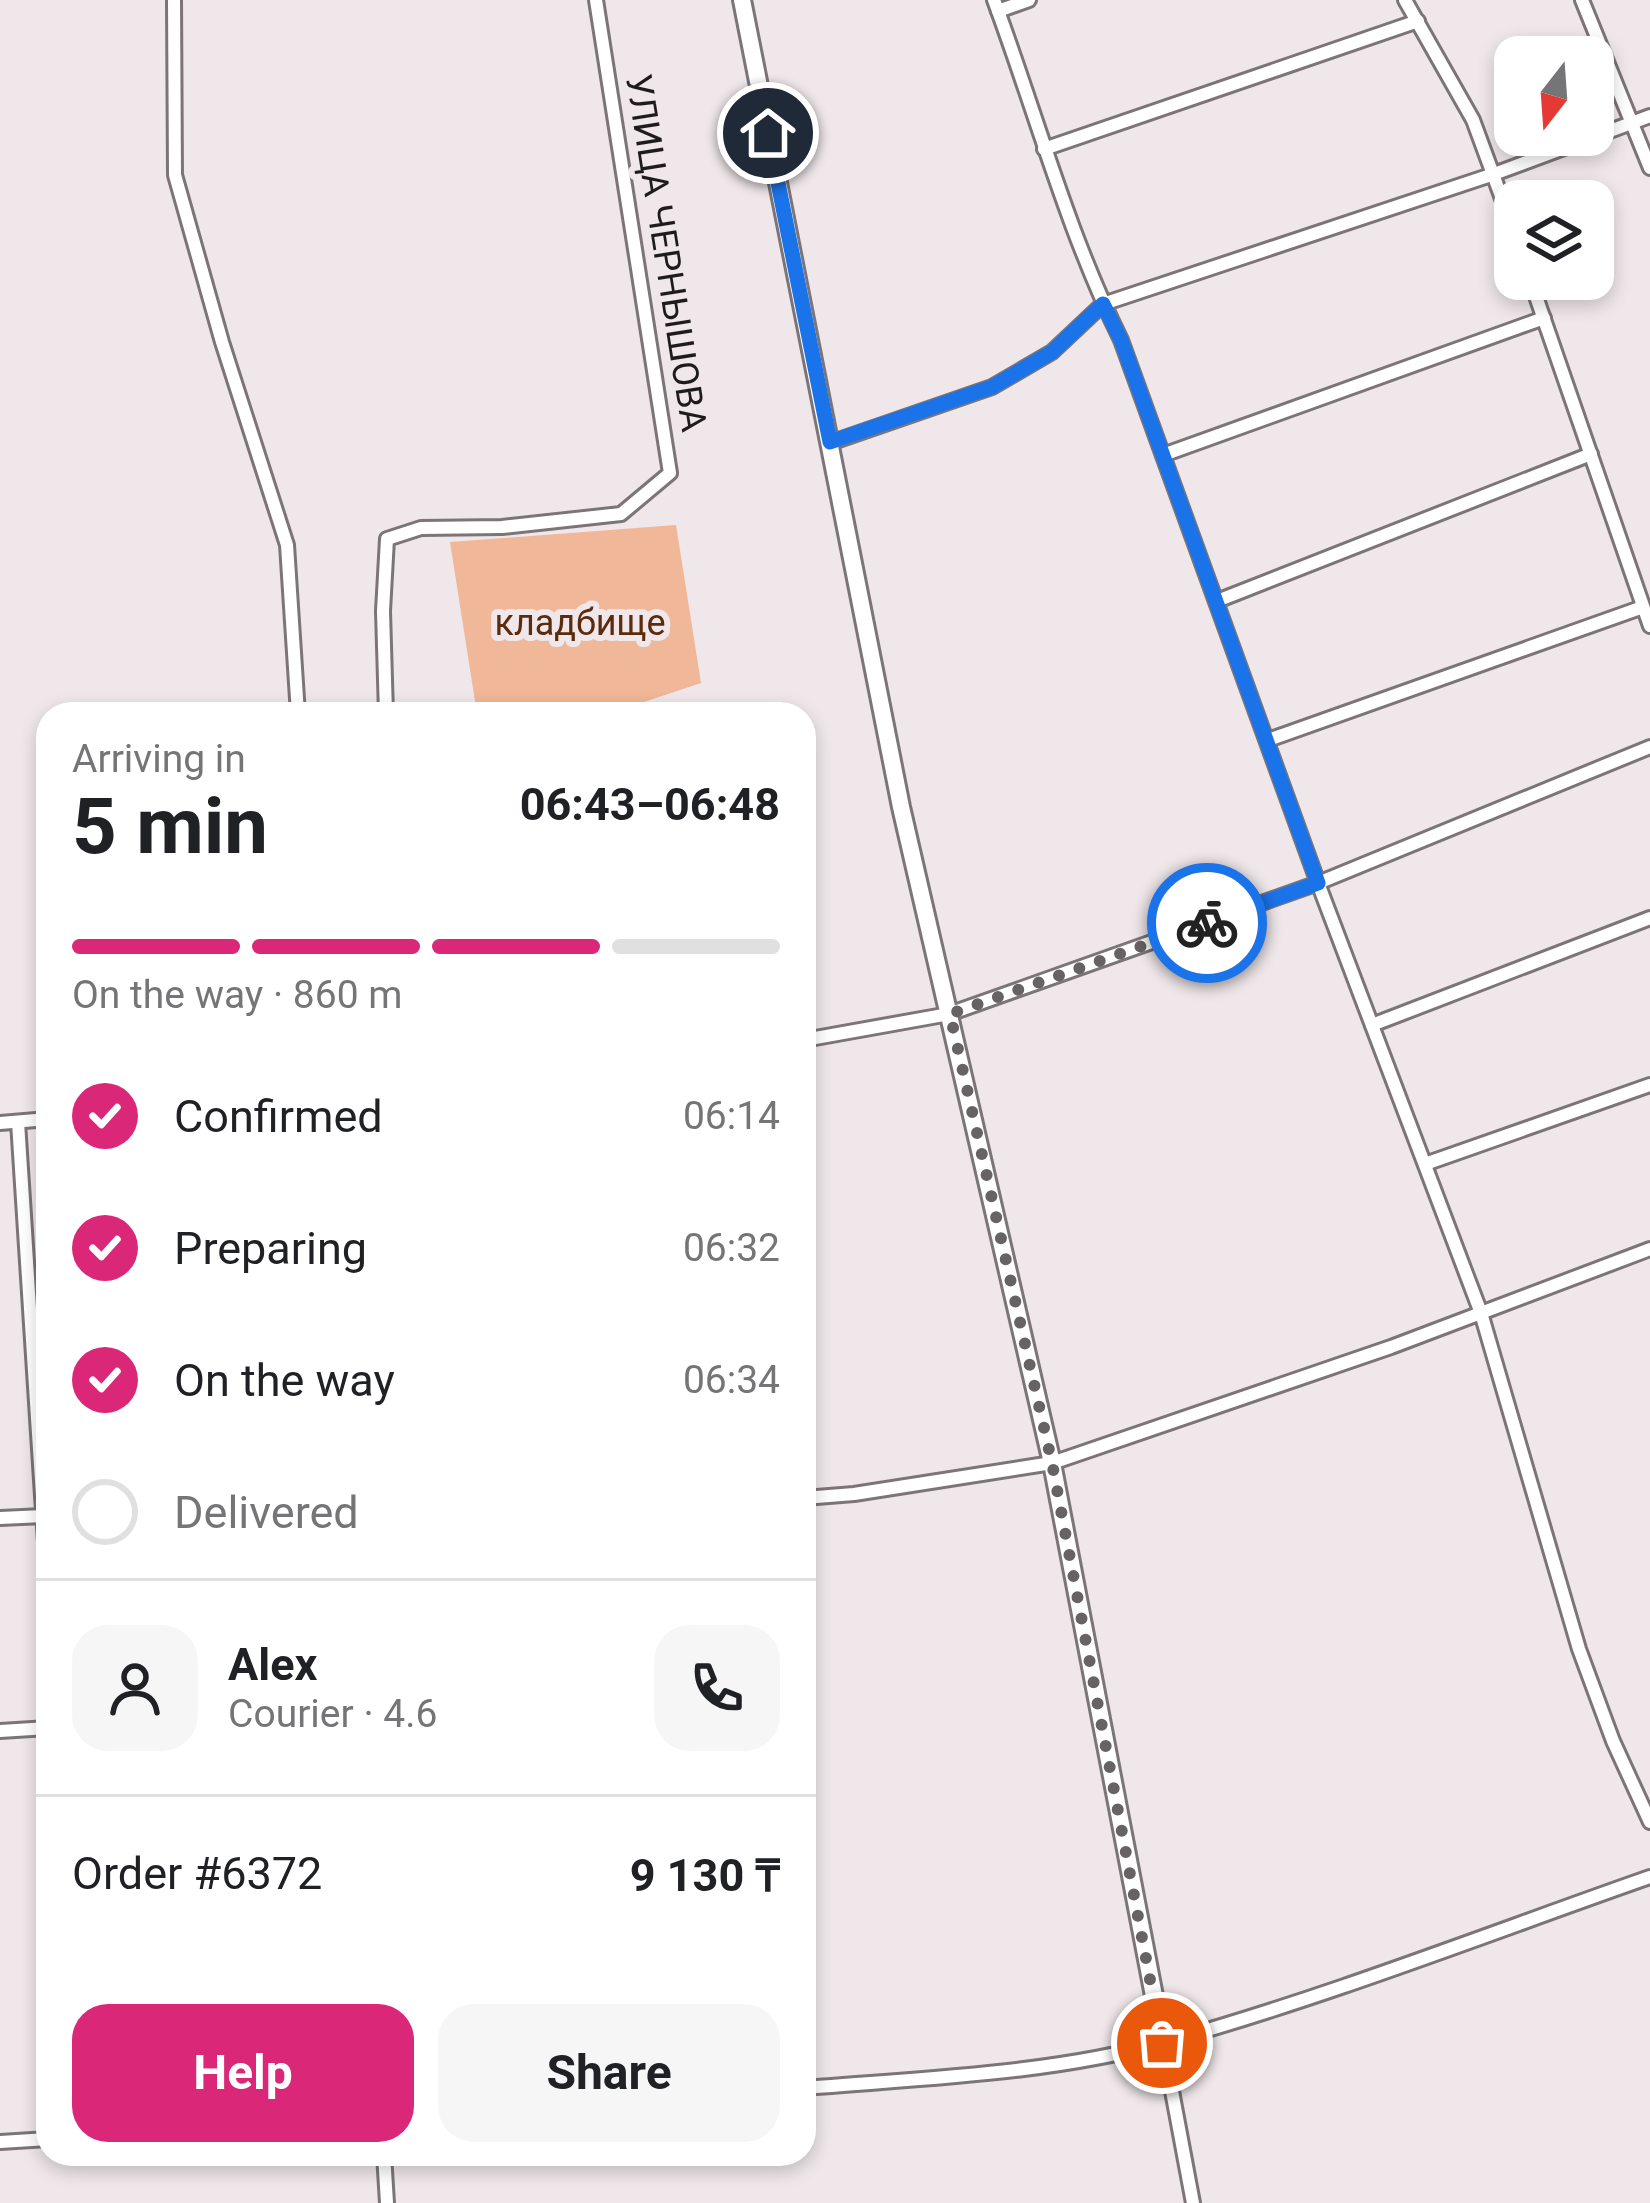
<!DOCTYPE html>
<html lang="en">
<head>
<meta charset="utf-8">
<style>
	:root { --surface:#fff; --page:#f6f6f6; --text:#202124; --muted:#757577; --line:#e0e0e0; --accent:#db2777 }
	body { margin:0; font-family:Roboto,sans-serif; background:var(--page); color:var(--text); height:100vh; display:flex; flex-direction:column; font-size:45px; white-space:nowrap }
	* { box-sizing:border-box; margin:0 }
	p { font-size:39px; color:var(--muted) }
	.icon { flex:none; width:66px; height:66px; fill:none; stroke:currentColor; stroke-width:2; stroke-linecap:round; stroke-linejoin:round }
	.map { position:relative; flex:1; overflow:hidden }
	.side { position:absolute; left:36px; top:702px; width:780px; height:1464px; display:flex; flex-direction:column; background:var(--surface); border-radius:36px; box-shadow:0 6px 18px #0003 }
	.side>* { flex:none }
	.needle { width:78px; rotate:197deg }
	.fabs { position:absolute; left:1494px; top:36px; display:grid; gap:24px }
	.fabs a { display:grid; place-items:center; width:120px; height:120px; border-radius:24px; background:var(--surface); box-shadow:0 6px 18px #0003; font-size:60px }
	.pin { position:absolute; display:grid; place-items:center; width:102px; height:102px; color:#fff; margin:-51px; border:6px solid #fff; border-radius:50%; box-shadow:0 3px 12px #0007 }
	.courier { position:absolute; display:grid; place-items:center; width:120px; height:120px; margin:-60px; border:9px solid #1a73e8; border-radius:50%; background:#fff; color:#222; box-shadow:0 3px 15px #0007 }
	.headline em { font-style:normal; font-weight:700 }
	.headline div { display:flex; flex-direction:column-reverse }
	.headline { display:flex; align-items:center; justify-content:space-between; height:204px; padding:0 36px }
	h1 { font-size:78px; font-weight:700; line-height:90px }
	.bar { display:grid; grid-template-columns:repeat(4,1fr); gap:18px 12px; align-content:center; height:144px; padding:0 36px }
	.bar i { height:15px; border-radius:9px; background:var(--line) }
	.bar .active { background:var(--accent) }
	.bar p { grid-column:span 4 }
	.line { display:flex; align-items:center; gap:30px; padding:0 36px; border-top:3px solid var(--line) }
	.line div { flex:1 }
	.round { display:grid; place-items:center; flex:none; width:126px; height:126px; border-radius:36px; background:var(--page) }
	ol { padding:0 36px; list-style:none }
	li { display:flex; align-items:center; gap:36px; height:132px }
	li p { margin-inline-start:auto }
	li .icon { padding:12px; border-radius:50%; background:var(--accent); color:#fff; stroke-width:4 }
	li:last-child { color:var(--muted) }
	li i { width:66px; height:66px; border:6px solid var(--line); border-radius:50% }
	.primary-button { display:flex; gap:24px; margin-top:auto; padding:24px 36px }
	.primary-button a { flex:1; height:138px; border-radius:36px; background:var(--accent); color:#fff; font-size:48px; font-weight:700; line-height:138px; text-align:center }
	.primary-button a+a { background:var(--page); color:var(--text) }
	.map>svg:first-child { display:block }
	.green { fill:#f0b798 }
	.lines { fill:none; stroke-linecap:round; stroke-linejoin:round }
	.minor-casing { stroke:#7b7578; stroke-width:18 }
	.tertiary-casing { stroke:#7b7578; stroke-width:22 }
	.minor { stroke:#fff; stroke-width:12 }
	.tertiary { stroke:#fff; stroke-width:16 }
	.done { stroke:#676264; stroke-width:12; stroke-dasharray:0 21.6 }
	.route { stroke:#1a73e8; stroke-width:15 }
	.labels { text-anchor:middle; dominant-baseline:central; stroke-width:12; stroke-linejoin:round; paint-order:stroke }
	.street-label { font-size:36px; fill:#1e1b1c; stroke:#efe7ea }
	.park-label { font-size:36px; fill:#5c2b0c; stroke:#efe7ea }
</style>
</head>
<body>
<div class="map">
<svg width="1650" height="2203" viewBox="0 0 1650 2203">
	<rect width="100%" height="100%" fill="#efe7ea"/>
	<!-- green -->
	<polygon class="green" points="676,525 701,683 638,704 589,714 477,714 450,542"/>
	<g class="lines">
		<!-- minor casing -->
		<g class="minor-casing">
			<g id="minor">
				<polyline points="174,0 175,175 222,342 287,545 298,714"/>
				<path d="M994,0C1036,113 1067,231 1121,340L1318,883L1481,1313L1579,1649L1613,1741L1650,1822"/>
				<polyline points="1405,0 1473,120 1515,234"/>
				<polyline points="1582,0 1650,168"/>
				<polyline points="998,11 1029,0"/>
				<polyline points="1044,149 1418,21"/>
				<polyline points="1530,279 1650,626"/>
				<polyline points="830,443 992,387 1052,352 1103,304 1494,174 1650,116"/>
				<polyline points="1163,455 1544,318"/>
				<polyline points="1217,601 1591,454"/>
				<polyline points="386,714 383,611 387,539 421,528 502,527 621,514 670,473 596,0"/>
				<polyline points="1268,740 1643,607"/>
				<polyline points="1372,1025 1650,918"/>
				<polyline points="804,1040 949,1014 1318,883 1650,747"/>
				<polyline points="18,1122 48,1589"/>
				<polyline points="0,1123 48,1119"/>
				<polyline points="1425,1164 1650,1085"/>
				<polyline points="804,1498 854,1494 1052,1463 1391,1347 1650,1249"/>
				<polyline points="0,1518 44,1516"/>
				<polyline points="0,1731 48,1728"/>
				<polyline points="1163,2043 1193,2203"/>
				<path d="M804,2088C924,2078 1050,2074 1166,2042C1330,1996 1490,1933 1650,1877"/>
				<polyline points="0,2142 48,2139"/>
				<polyline points="384,2154 387,2203"/>
			</g>
		</g>
		<!-- tertiary casing -->
		<g class="tertiary-casing">
			<polyline id="tertiary" points="742,0 901,807 1052,1463 1163,2043"/>
		</g>
		<!-- minor -->
		<use href="#minor" class="minor"/>
		<!-- tertiary -->
		<use href="#tertiary" class="tertiary"/>
	</g>
	<g class="lines">
		<!-- done -->
		<polyline class="done" points="1162,2043 1052,1463 950,1014 1207,923"/>
		<!-- route -->
		<polyline class="route" points="768,133 830,442 992,387 1052,352 1103,304 1121,340 1318,883 1207,923"/>
	</g>
	<g class="labels">
		<!-- street labels -->
		<g class="street-label">
			<text transform="translate(666 253) rotate(81)">УЛИЦА ЧЕРНЫШОВА</text>
		</g>
		<!-- park labels -->
		<g class="park-label">
			<text x="580" y="623">кладбище</text>
		</g>
	</g>
</svg>
<div class="fabs">
<a><svg class="needle" viewBox="-14 -14 28 28"><path d="M0-13l5 13h-10z" fill="#e53935"/><path d="M0 13l5-13h-10z" fill="#757577"/></svg></a>
<a><svg class="icon" aria-label="layers" viewBox="0 0 24 24"><path d="M12 4l9 5-9 5-9-5zM3 14l9 5 9-5"/></svg></a>
</div>
<div class="pin" style="left:1162px;top:2043px;background:#ea580c"><svg class="icon" aria-label="bag" viewBox="0 0 24 24"><path d="M5 8h14l-1 12H6zM9 8a3 3 0 0 1 6 0"/></svg></div>
<div class="pin" style="left:768px;top:133px;background:#1f2937"><svg class="icon" aria-label="home" viewBox="0 0 24 24"><path d="M3 11l9-7 9 7M6 9v11h12V9"/></svg></div>
<div class="courier" style="left:1207px;top:923px"><svg class="icon" aria-label="bike" viewBox="0 0 24 24"><circle cx="6" cy="16" r="4"/><circle cx="18" cy="16" r="4"/><path d="M6 16l4-8h5l3 8M10 8l3 8H6M13 5h3"/></svg></div>
<section class="side">
<div class="headline"><div><h1>5 min</h1><p>Arriving in</p></div><em>06:43–06:48</em></div>
<div class="bar"><i class="active"></i><i class="active"></i><i class="active"></i><i></i><p>On the way · 860 m</p></div>
<ol>
<li><svg class="icon" aria-label="check" viewBox="0 0 24 24"><path d="M5 12l5 5 9-10"/></svg>Confirmed<p>06:14</p></li>
<li><svg class="icon" aria-label="check" viewBox="0 0 24 24"><path d="M5 12l5 5 9-10"/></svg>Preparing<p>06:32</p></li>
<li><svg class="icon" aria-label="check" viewBox="0 0 24 24"><path d="M5 12l5 5 9-10"/></svg>On the way<p>06:34</p></li>
<li><i></i>Delivered</li>
</ol>
<div class="line" style="height:216px"><a class="round"><svg class="icon" aria-label="person" viewBox="0 0 24 24"><circle cx="12" cy="8" r="4"/><path d="M4 21q1-7 8-7t8 7"/></svg></a><div><b>Alex</b><p>Courier · 4.6</p></div><a class="round"><svg class="icon" aria-label="phone" viewBox="0 0 24 24"><path d="M5 4h4l2 5-3 2q2 4 5 5l2-3 5 2v4C11 20 4 13 5 4z"/></svg></a></div>
<div class="line" style="height:156px"><div>Order #6372</div><b>9 130 ₸</b></div>
<div class="primary-button"><a>Help</a><a>Share</a></div>
</section>
</div>
</body>
</html>
